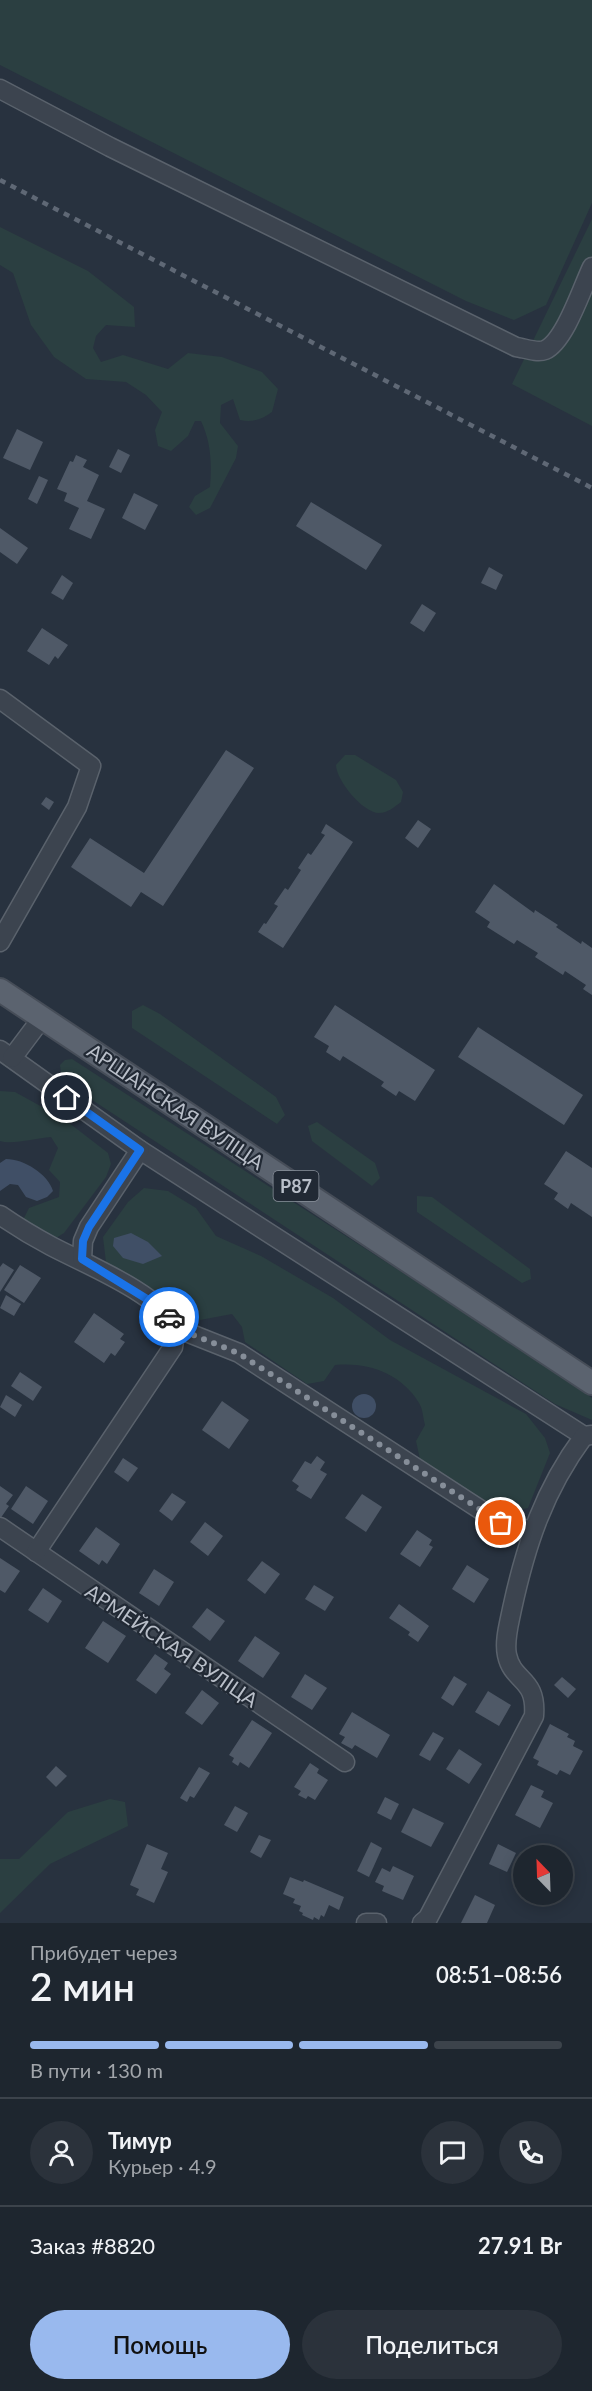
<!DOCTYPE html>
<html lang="ru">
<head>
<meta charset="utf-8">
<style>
	:root { --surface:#1e262f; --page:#2b323b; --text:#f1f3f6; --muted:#a1a5aa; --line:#3c434b; --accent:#99b9ee }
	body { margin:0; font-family:Lato,sans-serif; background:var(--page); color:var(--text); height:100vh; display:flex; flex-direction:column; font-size:22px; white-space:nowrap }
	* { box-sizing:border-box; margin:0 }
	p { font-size:20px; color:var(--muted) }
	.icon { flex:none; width:33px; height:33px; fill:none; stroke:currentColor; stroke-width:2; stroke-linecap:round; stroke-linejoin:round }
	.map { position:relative; height:1923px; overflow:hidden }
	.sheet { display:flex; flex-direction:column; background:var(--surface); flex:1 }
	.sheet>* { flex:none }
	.needle { width:39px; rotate:337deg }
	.fabs { position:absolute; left:513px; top:1845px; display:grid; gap:12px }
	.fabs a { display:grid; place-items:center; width:60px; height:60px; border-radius:50%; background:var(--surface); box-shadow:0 3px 15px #0003,0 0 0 2px var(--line); font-size:30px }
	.pin { position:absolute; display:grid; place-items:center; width:51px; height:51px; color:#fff; margin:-26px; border:3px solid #fff; border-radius:50%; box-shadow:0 2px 6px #0007 }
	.courier { position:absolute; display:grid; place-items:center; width:60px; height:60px; margin:-30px; border:4px solid #1a73e8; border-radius:50%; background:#fff; color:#222; box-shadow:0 2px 8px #0007 }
	.overview em { font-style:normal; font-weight:600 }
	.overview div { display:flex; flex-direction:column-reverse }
	.overview { display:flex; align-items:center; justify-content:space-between; height:102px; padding:0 30px }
	h1 { font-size:39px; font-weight:600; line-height:45px }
	.bar { display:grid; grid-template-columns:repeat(4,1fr); gap:9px 6px; align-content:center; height:72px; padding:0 30px }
	.bar i { height:8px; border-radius:4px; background:var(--line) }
	.bar .active { background:var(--accent) }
	.bar p { grid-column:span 4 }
	.line { display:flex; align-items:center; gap:15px; padding:0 30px; border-top:2px solid var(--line) }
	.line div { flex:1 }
	.round { display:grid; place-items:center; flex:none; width:63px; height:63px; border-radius:32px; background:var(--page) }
	.primary-button { display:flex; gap:12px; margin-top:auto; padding:12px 30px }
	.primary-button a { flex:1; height:69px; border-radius:36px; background:var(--accent); color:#111; font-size:24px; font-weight:600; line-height:69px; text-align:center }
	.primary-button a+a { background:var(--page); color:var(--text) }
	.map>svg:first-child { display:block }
	.green { fill:#2b3f41 }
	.water { fill:#404f66 }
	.building { fill:#4f5967 }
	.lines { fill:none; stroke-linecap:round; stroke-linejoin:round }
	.minor-casing { stroke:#5a626c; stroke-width:21 }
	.major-casing { stroke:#464d58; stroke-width:26 }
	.minor { stroke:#3c444f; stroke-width:18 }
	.major { stroke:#5b636f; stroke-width:22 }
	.rail { stroke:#5f6875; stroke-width:4.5; stroke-dasharray:6 6; stroke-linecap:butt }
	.done { stroke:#868e99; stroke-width:6; stroke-dasharray:0 10.8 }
	.route { stroke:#1a73e8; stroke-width:8 }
	.labels { text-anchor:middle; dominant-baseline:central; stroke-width:4.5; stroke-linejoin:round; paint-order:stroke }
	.shield { fill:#212934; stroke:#8b929c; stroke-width:1.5 }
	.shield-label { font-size:18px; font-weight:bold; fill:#b9bfc9 }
	.street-label { font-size:20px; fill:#b9bfc9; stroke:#212934 }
</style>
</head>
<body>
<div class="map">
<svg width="592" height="1923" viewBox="0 0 592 1923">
	<rect width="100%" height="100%" fill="#28323f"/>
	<!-- green -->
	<g class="green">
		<polygon points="0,0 592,0 592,203 546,305 514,320 466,301 0,65"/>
		<polygon points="592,219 592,426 512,384"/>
		<path d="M0,227L88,271L134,307L135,327L106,325L96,336L93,348L101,362L123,355L168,369L188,353L222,357L262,372L278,389L272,412C262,419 253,423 240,420L233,399L221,405L220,423L238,446L236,458L210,508L196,515L189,507L195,496L210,487C212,464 211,442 201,421H195L188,436L171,451L158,446L155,430L162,412L146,395L126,382L86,379L54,357L31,325L13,273L0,265Z"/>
		<path d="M345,755H355L396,780L403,792L401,802C394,807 388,813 379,813C363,813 336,780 336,765Z"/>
		<polygon points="143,1005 160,1014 276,1097 285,1115 277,1124 132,1028 132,1011"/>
		<polygon points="72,1059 485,1326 592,1398 592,1420 555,1404 83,1094 61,1073 60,1065 65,1060"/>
		<path d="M0,1091L15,1092L64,1119L108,1153L111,1164L106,1177L64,1233L56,1238L38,1231L23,1220L29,1208L59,1197L60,1182L49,1170L58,1148L51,1137C36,1138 12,1145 0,1141Z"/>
		<polygon points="317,1122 375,1163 380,1178 372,1186 312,1141 308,1126"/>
		<path d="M144,1188L168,1191L196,1208L216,1236L261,1256L333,1298L390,1340L526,1414L545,1438L550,1453L528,1508L506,1513L421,1464L416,1441L425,1425C423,1418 423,1409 419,1403C401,1373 368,1362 335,1365L324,1381L307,1384L245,1342L242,1327L232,1314L200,1320L183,1313L160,1294L129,1280L106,1262L103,1237L128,1202Z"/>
		<polygon points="417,1196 432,1197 530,1269 531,1279 522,1283 417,1212"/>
		<polygon points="110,1799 125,1802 128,1826 50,1864 0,1913 0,1859 19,1859 68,1812"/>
	</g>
	<!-- water -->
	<g class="water">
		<path d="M6,1159C24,1159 48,1174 53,1191L47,1197L37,1201L26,1197L18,1185L10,1184L0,1191V1163Z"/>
		<polygon points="131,1233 148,1242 162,1256 143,1264 123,1258 113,1246 114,1238"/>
		<circle cx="364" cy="1406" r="12"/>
	</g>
	<!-- building -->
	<g class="building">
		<polygon points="17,429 43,442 30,470 3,458"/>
		<polygon points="118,449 130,455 121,473 109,467"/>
		<polygon points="76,455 87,460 83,467 99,475 87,501 105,509 91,539 69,529 79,508 64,501 67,493 57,489 70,461 73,462"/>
		<polygon points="39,476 48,480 37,504 28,499"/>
		<polygon points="134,493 158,505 145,530 122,518"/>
		<polygon points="311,502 382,545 366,570 296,526"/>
		<polygon points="0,528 28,548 17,564 0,552"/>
		<polygon points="489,567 503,575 496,590 481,583"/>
		<polygon points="62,575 73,583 63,600 51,593"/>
		<polygon points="422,604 436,613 424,632 410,623"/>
		<polygon points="42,628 68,645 58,659 55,656 49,665 27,651"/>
		<polygon points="226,750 254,768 163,906 141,892 131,907 71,867 90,838 144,873"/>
		<polygon points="46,797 54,802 49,810 41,804"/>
		<polygon points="418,820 431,829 418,848 405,838"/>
		<polygon points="326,824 353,842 283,948 258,932 264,923 266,924 278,906 274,904 285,888 288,890 301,870 298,868 308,853 311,855 325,835 321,833"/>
		<polygon points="494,884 534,913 535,910 558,925 556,927 581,944 582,941 592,948 592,995 583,989 586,985 565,971 563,975 535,957 538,953 517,940 514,944 487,927 490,922 475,912"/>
		<polygon points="335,1005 435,1070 415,1101 399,1091 396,1096 381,1086 384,1082 343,1056 340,1061 326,1052 329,1046 314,1037"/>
		<polygon points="478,1027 583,1095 564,1125 458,1057"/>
		<polygon points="566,1151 592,1168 592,1217 571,1203 568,1209 554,1199 558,1193 544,1184"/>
		<polygon points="3,1263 14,1270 0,1292 0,1267"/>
		<polygon points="20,1265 41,1278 24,1303 4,1290"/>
		<polygon points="6,1295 21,1304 14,1316 0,1308"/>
		<polygon points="94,1313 124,1334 120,1339 125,1342 115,1356 111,1353 104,1363 74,1342"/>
		<polygon points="20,1372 42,1387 33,1401 11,1386"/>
		<polygon points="6,1395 22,1405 15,1417 0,1407"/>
		<polygon points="222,1401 249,1420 229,1449 202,1430"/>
		<polygon points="317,1456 325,1462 320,1470 327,1474 311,1499 296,1490 299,1486 292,1481 305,1461 311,1464"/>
		<polygon points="123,1458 138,1468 128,1482 114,1472"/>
		<polygon points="0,1486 13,1495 6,1504 9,1506 0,1519"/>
		<polygon points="26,1486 48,1501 33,1524 11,1509"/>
		<polygon points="172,1493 186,1502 172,1521 159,1511"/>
		<polygon points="362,1494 382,1507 366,1532 345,1518"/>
		<polygon points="205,1522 223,1536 208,1556 190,1542"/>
		<polygon points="96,1527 120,1544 107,1564 102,1560 99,1565 79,1551"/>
		<polygon points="417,1530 432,1540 429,1545 433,1547 420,1567 400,1554"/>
		<polygon points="0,1558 20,1571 5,1593 0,1590"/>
		<polygon points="262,1561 280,1574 265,1594 247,1580"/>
		<polygon points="467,1565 489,1579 474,1603 452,1589"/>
		<polygon points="154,1569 174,1582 159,1606 139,1593"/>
		<polygon points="314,1585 334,1597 325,1611 305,1599"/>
		<polygon points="43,1588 62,1601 48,1623 28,1610"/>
		<polygon points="399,1604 429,1626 418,1642 408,1635 410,1632 389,1618"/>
		<polygon points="207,1608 225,1621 210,1641 192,1627"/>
		<polygon points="103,1621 126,1636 108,1663 85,1648"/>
		<polygon points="255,1636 280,1653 263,1678 238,1661"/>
		<polygon points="155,1654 168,1663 164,1669 171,1674 156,1694 136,1680"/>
		<polygon points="305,1674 327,1688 312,1710 291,1697"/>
		<polygon points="454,1676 467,1684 453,1706 441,1698"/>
		<polygon points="562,1677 576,1689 568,1698 554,1685"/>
		<polygon points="202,1690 219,1703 202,1725 185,1713"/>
		<polygon points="488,1691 511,1705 499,1726 475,1712"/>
		<polygon points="352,1712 390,1735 377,1758 355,1745 352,1749 341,1743 345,1737 339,1734"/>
		<polygon points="252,1720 272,1733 249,1768 240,1762 238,1766 232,1762 234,1758 229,1755"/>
		<polygon points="550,1724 569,1734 567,1737 575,1741 573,1746 583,1751 570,1775 560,1770 557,1775 537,1765 539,1761 533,1758"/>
		<polygon points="433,1732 444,1738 430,1761 419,1755"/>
		<polygon points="459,1749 482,1764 469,1784 446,1769"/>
		<polygon points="310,1763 319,1769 317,1773 328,1780 315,1800 308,1796 306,1799 298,1795 301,1791 294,1787"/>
		<polygon points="56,1766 67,1776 56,1787 46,1777"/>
		<polygon points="199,1767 210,1773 194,1798 190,1796 187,1802 180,1798"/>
		<polygon points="531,1785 544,1791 541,1797 553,1803 540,1828 515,1815"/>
		<polygon points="385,1797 399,1804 391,1820 377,1813"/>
		<polygon points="235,1806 248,1813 237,1832 224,1825"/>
		<polygon points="413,1808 444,1823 431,1847 401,1832"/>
		<polygon points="259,1835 271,1840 261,1858 250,1852"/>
		<polygon points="371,1842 382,1848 369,1877 357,1871"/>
		<polygon points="147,1844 168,1853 161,1869 168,1872 154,1903 136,1895 139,1889 130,1885"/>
		<polygon points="498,1844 516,1853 507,1872 489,1864"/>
		<polygon points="393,1866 414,1876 403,1900 382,1891 384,1886 375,1882 382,1868 390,1872"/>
		<polygon points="290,1877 303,1882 304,1880 344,1897 339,1910 329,1905 324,1917 321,1915 319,1920 314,1917 313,1920 302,1915 303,1913 299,1911 301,1906 293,1903 295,1899 283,1894"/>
		<polygon points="475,1895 495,1905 487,1923 461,1923"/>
	</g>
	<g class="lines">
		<!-- minor casing -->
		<g class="minor-casing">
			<g id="minor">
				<path d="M0,89L110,147L516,347C524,348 537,353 545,350C565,341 582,288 592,267"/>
				<polyline points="0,699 91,766 77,807 0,942"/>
				<polyline points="0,1050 140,1150 584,1436 592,1435"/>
				<polyline points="12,1058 42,1018"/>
				<path d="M0,1215C16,1226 34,1237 51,1246C85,1264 160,1294 176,1328L239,1353L501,1523L532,1531"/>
				<polyline points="82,1259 83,1241 89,1227 140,1150"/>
				<polyline points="0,1527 345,1762"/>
				<polyline points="36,1552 173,1347 176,1328"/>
				<polyline points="366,1923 377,1923"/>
				<path d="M422,1923L428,1918L534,1716C537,1677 513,1683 507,1655C504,1641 509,1624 512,1609C526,1544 544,1490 584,1436"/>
			</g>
		</g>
		<!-- major casing -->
		<g class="major-casing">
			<polyline id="major" points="0,990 592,1383"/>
		</g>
		<!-- minor -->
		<use href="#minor" class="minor"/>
		<!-- major -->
		<use href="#major" class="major"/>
		<!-- rail -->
		<polyline class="rail" points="0,180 592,488"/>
	</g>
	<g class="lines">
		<!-- done -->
		<polyline class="done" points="169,1317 176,1328 238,1353 501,1523"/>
		<!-- route -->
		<polyline class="route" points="67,1098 140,1150 89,1227 83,1241 82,1259 155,1304 169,1317"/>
	</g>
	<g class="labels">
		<!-- shield labels -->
		<rect class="shield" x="273.5" y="1171" width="45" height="30" rx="4.5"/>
		<g class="shield-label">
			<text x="296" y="1186">Р87</text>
		</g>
		<!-- street labels -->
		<g class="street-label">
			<text transform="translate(176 1106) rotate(34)">АРШАНСКАЯ ВУЛІЦА</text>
			<text transform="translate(172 1645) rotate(34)">АРМЕЙСКАЯ ВУЛІЦА</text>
		</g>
	</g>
</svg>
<div class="fabs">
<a><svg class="needle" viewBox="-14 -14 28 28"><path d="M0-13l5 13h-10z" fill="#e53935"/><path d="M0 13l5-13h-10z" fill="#a1a5aa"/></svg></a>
</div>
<div class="pin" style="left:501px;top:1523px;background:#ea580c"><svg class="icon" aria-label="bag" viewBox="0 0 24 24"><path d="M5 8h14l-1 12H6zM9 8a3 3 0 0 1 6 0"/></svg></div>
<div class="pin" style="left:67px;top:1098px;background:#1f2937"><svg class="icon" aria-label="home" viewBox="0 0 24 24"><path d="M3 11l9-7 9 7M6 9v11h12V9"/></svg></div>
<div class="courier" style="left:169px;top:1317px"><svg class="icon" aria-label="car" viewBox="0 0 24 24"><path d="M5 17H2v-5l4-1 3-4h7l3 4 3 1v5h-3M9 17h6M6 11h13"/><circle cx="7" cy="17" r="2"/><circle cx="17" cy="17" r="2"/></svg></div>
</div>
<section class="sheet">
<div class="overview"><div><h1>2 мин</h1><p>Прибудет через</p></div><em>08:51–08:56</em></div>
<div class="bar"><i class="active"></i><i class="active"></i><i class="active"></i><i></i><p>В пути · 130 m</p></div>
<div class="line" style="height:108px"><a class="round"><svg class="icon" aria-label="person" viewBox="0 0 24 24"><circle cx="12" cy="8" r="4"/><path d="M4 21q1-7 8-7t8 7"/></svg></a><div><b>Тимур</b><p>Курьер · 4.9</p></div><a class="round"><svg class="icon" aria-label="chat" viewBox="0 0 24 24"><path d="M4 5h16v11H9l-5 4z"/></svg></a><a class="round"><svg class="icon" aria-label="phone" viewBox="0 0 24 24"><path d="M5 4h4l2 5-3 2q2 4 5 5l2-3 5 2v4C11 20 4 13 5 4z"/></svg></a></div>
<div class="line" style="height:78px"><div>Заказ #8820</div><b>27.91 Br</b></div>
<div class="primary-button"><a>Помощь</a><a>Поделиться</a></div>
</section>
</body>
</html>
